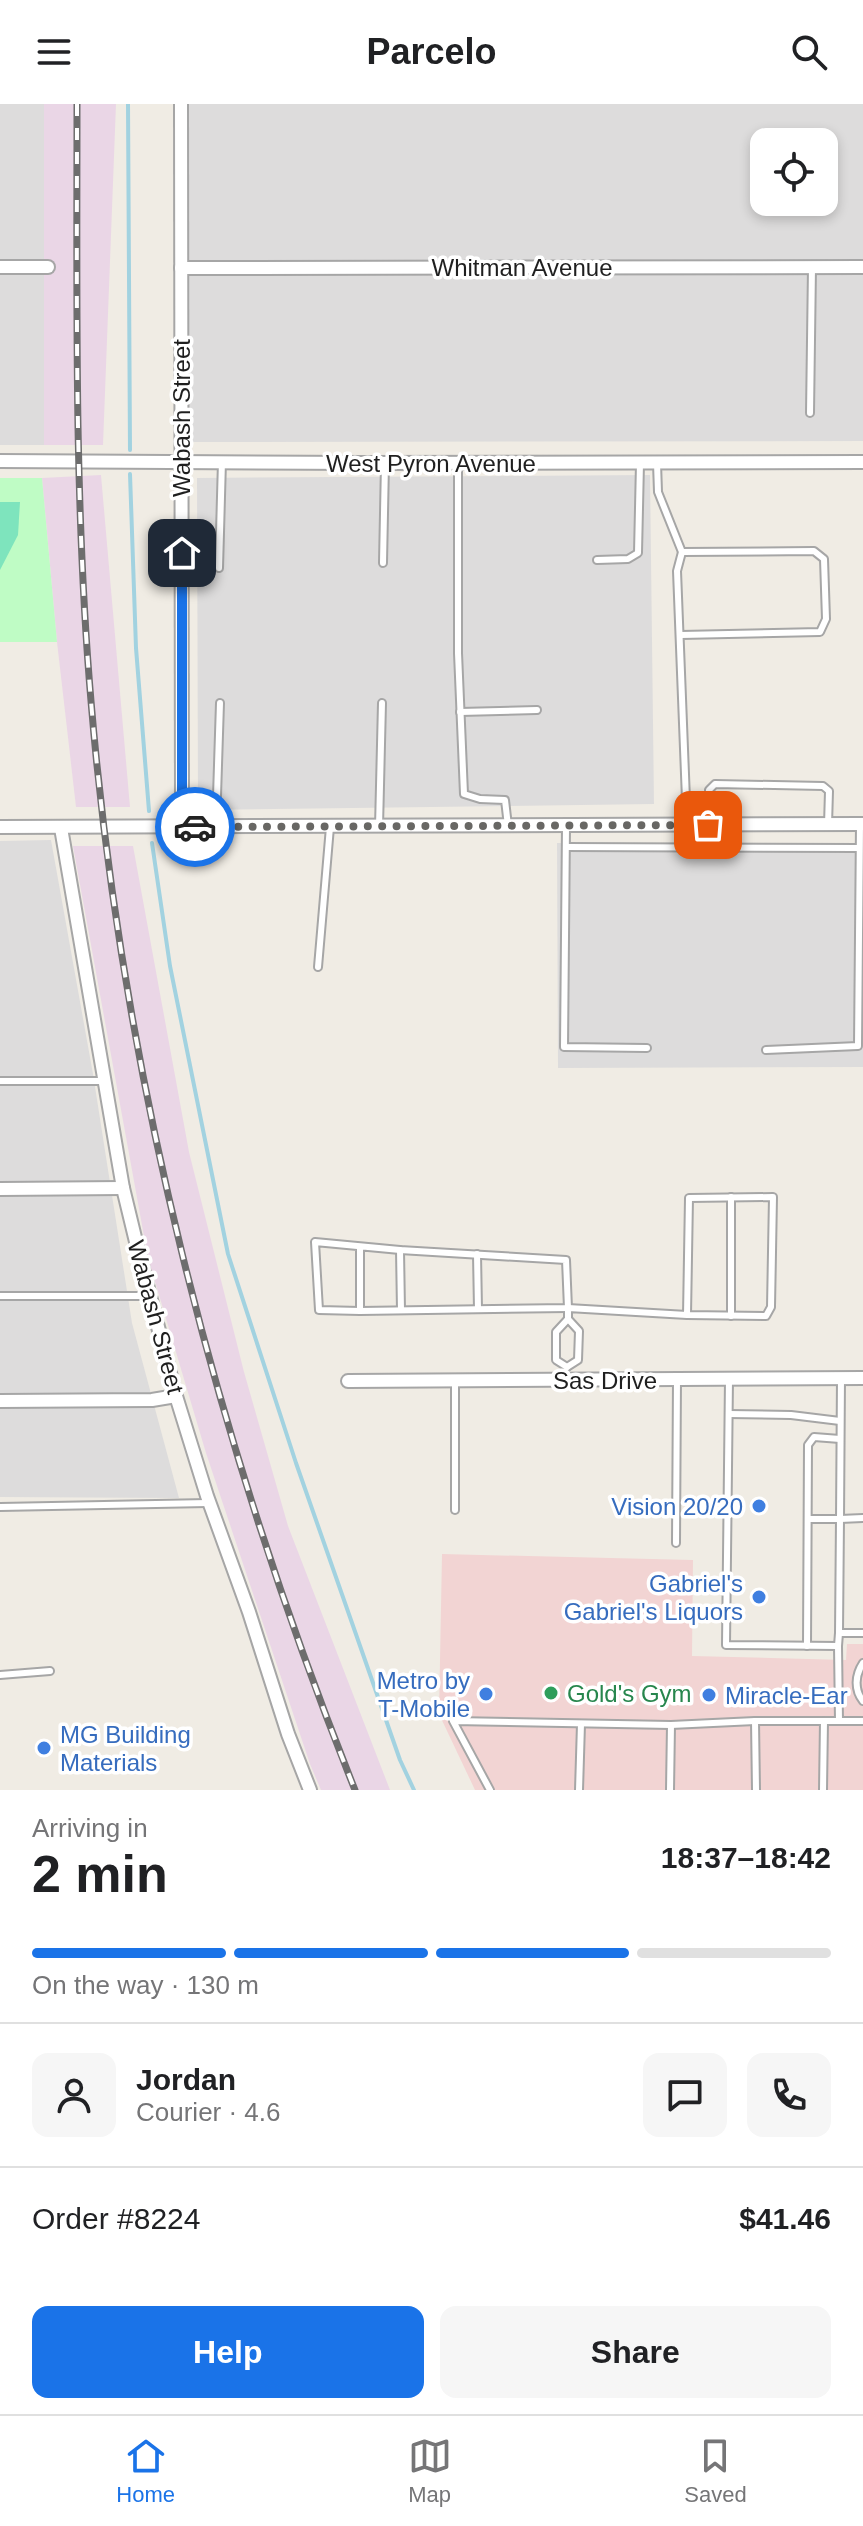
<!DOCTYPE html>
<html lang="en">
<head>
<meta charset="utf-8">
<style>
	:root { --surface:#fff; --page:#f6f6f6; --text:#202124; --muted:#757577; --line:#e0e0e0; --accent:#1a73e8 }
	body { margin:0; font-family:Arial,sans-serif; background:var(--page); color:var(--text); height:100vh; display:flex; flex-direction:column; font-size:30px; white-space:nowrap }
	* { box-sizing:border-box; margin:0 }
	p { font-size:26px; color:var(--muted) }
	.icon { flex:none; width:44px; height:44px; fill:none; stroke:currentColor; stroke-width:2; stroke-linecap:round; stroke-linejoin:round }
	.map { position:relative; height:1686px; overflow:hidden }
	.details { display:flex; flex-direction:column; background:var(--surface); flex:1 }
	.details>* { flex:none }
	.tools { position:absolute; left:750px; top:24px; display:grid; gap:16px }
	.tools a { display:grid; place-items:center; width:88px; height:88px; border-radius:16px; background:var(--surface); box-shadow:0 4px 12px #0003; font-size:40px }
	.pin { position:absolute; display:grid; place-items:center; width:68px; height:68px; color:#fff; margin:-34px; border-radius:16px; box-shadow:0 4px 12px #0006 }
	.courier { position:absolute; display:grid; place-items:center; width:80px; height:80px; margin:-40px; border:6px solid #1a73e8; border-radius:50%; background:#fff; color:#222; box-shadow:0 2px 10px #0007 }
	.headline em { font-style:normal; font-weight:800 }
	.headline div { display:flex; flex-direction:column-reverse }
	.headline { display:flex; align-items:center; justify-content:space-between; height:136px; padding:0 32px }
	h1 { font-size:52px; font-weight:800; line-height:60px }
	.bar { display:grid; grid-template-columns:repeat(4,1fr); gap:12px 8px; align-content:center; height:96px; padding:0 32px }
	.bar i { height:10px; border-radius:6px; background:var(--line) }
	.bar .selected { background:var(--accent) }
	.bar p { grid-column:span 4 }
	.line { display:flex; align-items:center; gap:20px; padding:0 32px; border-top:2px solid var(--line) }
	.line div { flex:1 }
	.round { display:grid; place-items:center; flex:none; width:84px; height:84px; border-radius:16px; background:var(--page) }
	.button { display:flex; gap:16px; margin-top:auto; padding:16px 32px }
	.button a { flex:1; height:92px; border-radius:16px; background:var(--accent); color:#fff; font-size:32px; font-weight:800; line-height:92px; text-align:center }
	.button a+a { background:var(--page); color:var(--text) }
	header { display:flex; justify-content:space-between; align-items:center; height:104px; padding:0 32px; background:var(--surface); font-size:36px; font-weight:800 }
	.dock { display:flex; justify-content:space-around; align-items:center; height:112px; border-top:2px solid var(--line); background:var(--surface); font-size:22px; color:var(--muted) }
	.dock a { display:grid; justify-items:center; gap:4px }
	.dock .selected { color:var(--accent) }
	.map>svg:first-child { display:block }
	.residential { fill:#dddcdc; fill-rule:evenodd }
	.commercial { fill:#f2d4d3 }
	.industrial { fill:#ead6e6 }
	.park { fill:#bffcc5 }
	.pitch { fill:#7ee4bd }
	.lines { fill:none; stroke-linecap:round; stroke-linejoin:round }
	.stream { stroke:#a2d2e0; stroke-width:4 }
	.service-casing { stroke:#a6a6a6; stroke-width:10 }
	.minor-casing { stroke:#a6a6a6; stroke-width:16 }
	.service { stroke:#fff; stroke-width:6 }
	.minor { stroke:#fff; stroke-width:12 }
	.rail-casing { stroke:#6d6d6d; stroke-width:7 }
	.rail { stroke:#fff; stroke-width:4; stroke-dasharray:12; stroke-linecap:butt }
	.done { stroke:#686764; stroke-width:8; stroke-dasharray:0 14.4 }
	.route { stroke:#1a73e8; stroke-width:10 }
	.shop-dot { fill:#3f7fe0; stroke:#fff; stroke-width:3 }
	.leisure-dot { fill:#2e9e5b; stroke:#fff; stroke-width:3 }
	.labels { text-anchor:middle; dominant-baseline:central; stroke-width:7; stroke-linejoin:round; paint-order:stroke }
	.street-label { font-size:24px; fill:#1f1f1f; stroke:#fff }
	.shop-label { font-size:24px; fill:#366cbe; stroke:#fff; text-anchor:end }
	.leisure-label { font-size:24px; fill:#27864d; stroke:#fff; text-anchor:start }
</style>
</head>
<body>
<header><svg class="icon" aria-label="menu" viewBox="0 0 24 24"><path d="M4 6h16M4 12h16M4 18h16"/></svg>Parcelo<svg class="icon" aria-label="search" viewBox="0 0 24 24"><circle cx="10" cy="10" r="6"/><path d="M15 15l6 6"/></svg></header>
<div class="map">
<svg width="863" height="1686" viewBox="0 0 863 1686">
	<rect width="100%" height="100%" fill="#f0ece4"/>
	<!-- residential -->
	<g class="residential">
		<rect x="0" y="0" width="44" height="341"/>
		<path d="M188,0H863V337L189,338ZM764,38H824V98H764Z"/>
		<polygon points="650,371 654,700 198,706 197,374"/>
		<polygon points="51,736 93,970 132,1219 179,1394 0,1393 0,737"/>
		<polygon points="557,739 863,739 863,963 558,964"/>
	</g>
	<!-- commercial -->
	<polygon class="commercial" points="442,1450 693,1456 692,1552 846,1556 847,1540 863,1540 863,1686 475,1686 439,1610"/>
	<!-- industrial -->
	<g class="industrial">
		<polygon points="44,0 116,0 103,341 44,341"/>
		<polygon points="101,371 130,703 76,703 57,538 42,374"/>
		<polygon points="73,742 133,742 189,1048 244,1268 288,1422 390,1686 321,1686 310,1660 206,1349 148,1154"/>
	</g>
	<!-- park -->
	<polygon class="park" points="0,374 42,374 57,538 0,538"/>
	<!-- pitch -->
	<polygon class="pitch" points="0,398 20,398 18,431 0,466"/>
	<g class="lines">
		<!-- stream -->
		<g class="stream">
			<polyline points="128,0 130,346"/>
			<polyline points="130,370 136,544 149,707"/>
			<polyline points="152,739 170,862 228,1150 296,1359 400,1656 414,1686"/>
		</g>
		<!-- service casing -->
		<g class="service-casing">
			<g id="service">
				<polyline points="810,309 812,163"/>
				<polyline points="458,358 458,549 464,690 480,695 505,696 508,722"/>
				<polyline points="657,359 658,388 682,448"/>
				<polyline points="597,456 628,455 638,449 640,359"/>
				<polyline points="383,459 385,359"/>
				<polyline points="219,464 222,357"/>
				<polyline points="681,531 820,528 826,515 824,455 814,447 682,448 677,467 687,721"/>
				<polyline points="460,608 537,606"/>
				<polyline points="708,721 709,686 715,680 823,682 829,687 828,721"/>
				<polyline points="566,722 564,943 647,944"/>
				<polyline points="216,723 220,599"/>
				<polyline points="379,723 382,599"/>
				<polyline points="566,743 859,744"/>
				<polyline points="318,863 330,723"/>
				<polyline points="766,946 858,942 860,720"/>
				<polyline points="0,977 104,977"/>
				<polyline points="731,1093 731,1212"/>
				<polyline points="400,1146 401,1206"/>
				<polyline points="477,1150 478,1205"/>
				<polyline points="0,1192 148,1192"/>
				<polyline points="360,1207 568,1204 566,1156 400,1146 315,1138 319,1206 360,1207 360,1143"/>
				<polyline points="567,1263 556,1256 556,1228 568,1215 568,1204 687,1211 766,1212 771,1203 773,1093 689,1094 687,1211"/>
				<polyline points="567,1263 578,1256 579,1227 568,1215"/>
				<polyline points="841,1274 840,1415 863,1414"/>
				<polyline points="729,1275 726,1541 838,1542 839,1529 863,1529"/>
				<polyline points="455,1276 455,1406"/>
				<polyline points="729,1310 791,1311 840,1317"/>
				<polyline points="0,1403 208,1399"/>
				<polyline points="808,1415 840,1415 839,1529"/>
				<polyline points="676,1439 677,1275"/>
				<polyline points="807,1542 808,1341 814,1333 840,1335"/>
				<polyline points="838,1542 839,1617"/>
				<path d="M863,1559C855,1571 854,1586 863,1597"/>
				<polyline points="0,1571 50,1567"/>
				<polyline points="755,1617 756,1686"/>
				<polyline points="490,1686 453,1617 671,1621 755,1617 863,1617"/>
				<polyline points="579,1686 581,1620"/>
				<polyline points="670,1686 671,1621"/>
				<polyline points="823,1686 824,1617"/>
			</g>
		</g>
		<!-- minor casing -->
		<g class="minor-casing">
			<g id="minor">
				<polyline points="181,0 182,723"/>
				<polyline points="0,163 48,163"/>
				<polyline points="181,164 863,163"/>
				<polyline points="0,357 363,359 863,358"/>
				<polyline points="0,723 863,720"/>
				<polyline points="61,724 123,1084 138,1146 176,1292 207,1392 249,1508 288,1630 310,1686"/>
				<polyline points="0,1085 123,1084"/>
				<polyline points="348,1277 863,1274"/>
				<polyline points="0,1297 152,1296 176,1292"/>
			</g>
		</g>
		<!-- service -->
		<use href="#service" class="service"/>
		<!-- minor -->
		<use href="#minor" class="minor"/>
		<!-- rail casing -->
		<g class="rail-casing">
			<path id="rail" d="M77,0C77,199 74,398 91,597C122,970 216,1339 355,1686"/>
		</g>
		<!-- rail -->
		<use href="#rail" class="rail"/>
	</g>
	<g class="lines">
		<!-- done -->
		<polyline class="done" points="195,723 708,721"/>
		<!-- route -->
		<polyline class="route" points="182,449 182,723 195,723"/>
	</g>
	<!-- markers -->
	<g class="shop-dot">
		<circle cx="759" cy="1402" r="8"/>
		<circle cx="759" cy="1493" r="8"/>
		<circle cx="486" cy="1590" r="8"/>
		<circle cx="709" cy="1591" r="8"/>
		<circle cx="44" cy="1644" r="8"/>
	</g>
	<circle class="leisure-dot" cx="551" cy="1589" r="8"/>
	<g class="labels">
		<!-- street labels -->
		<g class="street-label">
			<text x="522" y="163">Whitman Avenue</text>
			<text transform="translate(181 314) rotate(-90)">Wabash Street</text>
			<text x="431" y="359">West Pyron Avenue</text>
			<text transform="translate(156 1213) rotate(75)">Wabash Street</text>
			<text x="605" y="1276">Sas Drive</text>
		</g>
		<!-- shop labels -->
		<g class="shop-label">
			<text x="743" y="1402">Vision 20/20</text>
			<text x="743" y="1479">Gabriel's<tspan x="743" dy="28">Gabriel's Liquors</tspan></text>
			<text x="470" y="1576">Metro by<tspan x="470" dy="28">T-Mobile</tspan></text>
			<text x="725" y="1591" text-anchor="start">Miracle-Ear</text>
			<text x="60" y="1630" text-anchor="start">MG Building<tspan x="60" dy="28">Materials</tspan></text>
		</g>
		<!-- leisure labels -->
		<g class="leisure-label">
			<text x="567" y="1589">Gold's Gym</text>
		</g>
	</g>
</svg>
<div class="tools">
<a><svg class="icon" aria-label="locate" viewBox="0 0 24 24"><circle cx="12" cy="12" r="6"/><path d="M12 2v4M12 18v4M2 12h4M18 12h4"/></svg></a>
</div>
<div class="pin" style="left:708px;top:721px;background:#ea580c"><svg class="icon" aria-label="bag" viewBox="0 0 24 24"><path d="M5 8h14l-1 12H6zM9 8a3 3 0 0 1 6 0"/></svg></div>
<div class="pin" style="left:182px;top:449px;background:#1f2937"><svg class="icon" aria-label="home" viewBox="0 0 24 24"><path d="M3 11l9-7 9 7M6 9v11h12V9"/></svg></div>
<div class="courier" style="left:195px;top:723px"><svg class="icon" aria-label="car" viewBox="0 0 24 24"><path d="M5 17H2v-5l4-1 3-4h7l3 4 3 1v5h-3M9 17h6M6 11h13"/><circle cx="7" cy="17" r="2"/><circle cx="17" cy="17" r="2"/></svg></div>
</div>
<section class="details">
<div class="headline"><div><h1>2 min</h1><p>Arriving in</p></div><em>18:37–18:42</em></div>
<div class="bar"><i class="selected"></i><i class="selected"></i><i class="selected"></i><i></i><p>On the way · 130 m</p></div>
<div class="line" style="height:144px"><a class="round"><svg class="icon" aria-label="person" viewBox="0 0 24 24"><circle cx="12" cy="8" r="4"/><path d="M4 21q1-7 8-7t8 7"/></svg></a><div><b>Jordan</b><p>Courier · 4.6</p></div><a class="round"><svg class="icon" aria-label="chat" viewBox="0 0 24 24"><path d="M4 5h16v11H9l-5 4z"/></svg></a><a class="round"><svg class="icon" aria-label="phone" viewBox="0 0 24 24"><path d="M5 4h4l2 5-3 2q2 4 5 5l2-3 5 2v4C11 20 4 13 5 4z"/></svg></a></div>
<div class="line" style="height:104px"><div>Order #8224</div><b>$41.46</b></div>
<div class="button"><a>Help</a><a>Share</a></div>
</section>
<nav class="dock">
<a class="selected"><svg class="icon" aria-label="home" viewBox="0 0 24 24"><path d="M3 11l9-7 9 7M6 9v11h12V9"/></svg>Home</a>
<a><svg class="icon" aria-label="map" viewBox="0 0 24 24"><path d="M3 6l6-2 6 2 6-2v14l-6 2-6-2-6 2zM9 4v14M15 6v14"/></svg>Map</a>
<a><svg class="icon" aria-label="saved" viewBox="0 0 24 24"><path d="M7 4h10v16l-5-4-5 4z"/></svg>Saved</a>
</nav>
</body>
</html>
